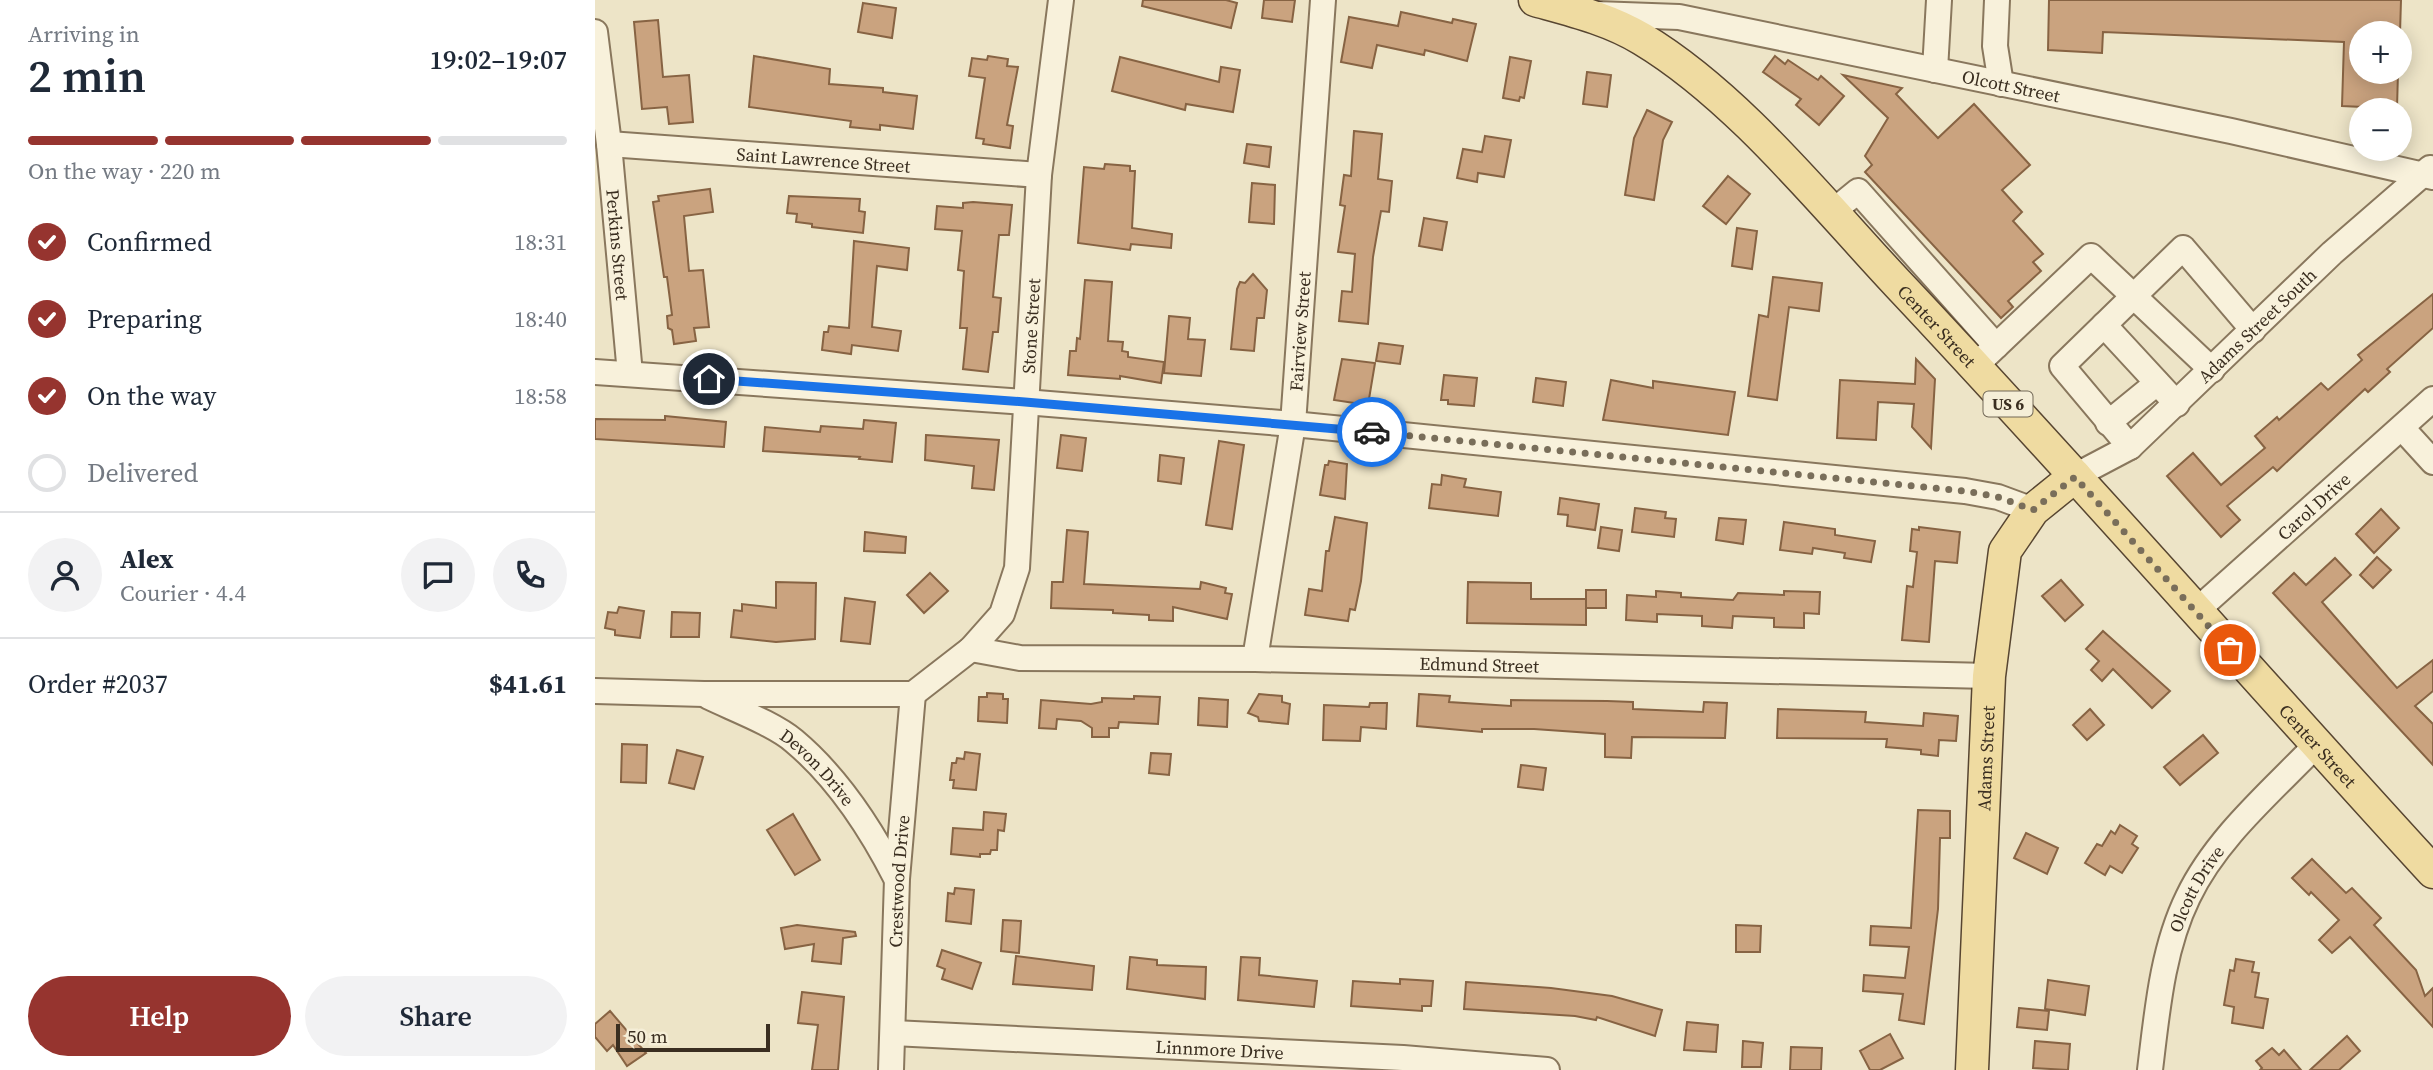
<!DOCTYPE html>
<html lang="en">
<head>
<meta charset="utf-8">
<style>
	:root { --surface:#fff; --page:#f2f2f3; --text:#1f2937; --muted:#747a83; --line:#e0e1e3; --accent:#96342f }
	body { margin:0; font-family:"Source Serif 4",serif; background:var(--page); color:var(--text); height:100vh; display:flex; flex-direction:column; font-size:26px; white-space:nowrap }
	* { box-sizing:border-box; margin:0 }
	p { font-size:23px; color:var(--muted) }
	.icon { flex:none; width:38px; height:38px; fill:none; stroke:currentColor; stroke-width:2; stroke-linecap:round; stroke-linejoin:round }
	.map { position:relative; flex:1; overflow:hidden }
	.drawer { display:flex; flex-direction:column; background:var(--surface); width:595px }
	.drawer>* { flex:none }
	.buttons { position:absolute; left:1754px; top:21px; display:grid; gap:14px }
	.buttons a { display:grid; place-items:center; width:63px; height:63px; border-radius:50%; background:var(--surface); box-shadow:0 4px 18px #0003; font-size:35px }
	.scale { position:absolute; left:21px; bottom:18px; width:154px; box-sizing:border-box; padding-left:7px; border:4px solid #3a2e20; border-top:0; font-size:19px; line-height:24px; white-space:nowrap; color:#3a2e20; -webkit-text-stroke:5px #f5eed7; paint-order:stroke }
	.pin { position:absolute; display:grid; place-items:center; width:60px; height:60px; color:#fff; margin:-30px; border:4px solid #fff; border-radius:50%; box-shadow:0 2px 7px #0007 }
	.courier { position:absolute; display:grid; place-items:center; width:70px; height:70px; margin:-35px; border:5px solid #1a73e8; border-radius:50%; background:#fff; color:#222; box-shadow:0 2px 9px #0007 }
	.overview em { font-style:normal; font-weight:600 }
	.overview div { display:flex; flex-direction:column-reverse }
	.overview { display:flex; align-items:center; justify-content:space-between; height:119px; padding:0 28px }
	h1 { font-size:46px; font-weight:600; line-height:52px }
	.bar { display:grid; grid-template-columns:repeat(4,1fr); gap:10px 7px; align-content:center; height:84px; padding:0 28px }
	.bar i { height:9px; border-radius:5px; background:var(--line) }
	.bar .selected { background:var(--accent) }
	.bar p { grid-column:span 4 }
	.line { display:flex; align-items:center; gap:18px; padding:0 28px; border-top:2px solid var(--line) }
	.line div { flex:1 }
	.round { display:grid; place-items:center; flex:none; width:74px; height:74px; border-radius:37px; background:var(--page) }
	ol { padding:0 28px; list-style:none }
	li { display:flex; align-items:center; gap:21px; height:77px }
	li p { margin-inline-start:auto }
	li .icon { padding:7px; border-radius:50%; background:var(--accent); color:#fff; stroke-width:4 }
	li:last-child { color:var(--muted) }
	li i { width:38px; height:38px; border:4px solid var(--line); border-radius:50% }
	.primary-button { display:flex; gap:14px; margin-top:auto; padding:14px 28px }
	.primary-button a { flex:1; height:80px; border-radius:42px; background:var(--accent); color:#fff; font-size:28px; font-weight:600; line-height:80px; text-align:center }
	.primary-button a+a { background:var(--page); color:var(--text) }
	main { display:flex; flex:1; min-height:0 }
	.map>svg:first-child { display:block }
	.building { fill:#caa37f; stroke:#876343; stroke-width:2 }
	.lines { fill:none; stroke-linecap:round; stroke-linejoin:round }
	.minor-casing { stroke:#89775d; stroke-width:28 }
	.major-casing { stroke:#574531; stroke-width:35 }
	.minor { stroke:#f8f1db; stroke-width:24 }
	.major { stroke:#efdba1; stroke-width:32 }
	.done { stroke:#796e5a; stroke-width:7; stroke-dasharray:0 12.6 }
	.route { stroke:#1a73e8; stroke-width:9 }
	.labels { text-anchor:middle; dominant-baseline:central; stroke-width:6; stroke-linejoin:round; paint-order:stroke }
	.shield { fill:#f5eed7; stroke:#726857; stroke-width:2 }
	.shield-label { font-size:16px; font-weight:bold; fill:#3a2e20 }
	.street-label { font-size:18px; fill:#3a2e20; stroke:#f5eed7 }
</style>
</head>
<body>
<main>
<section class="drawer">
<div class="overview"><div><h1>2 min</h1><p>Arriving in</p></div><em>19:02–19:07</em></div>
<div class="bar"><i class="selected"></i><i class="selected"></i><i class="selected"></i><i></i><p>On the way · 220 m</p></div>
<ol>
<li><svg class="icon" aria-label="check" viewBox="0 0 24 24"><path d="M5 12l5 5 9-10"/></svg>Confirmed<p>18:31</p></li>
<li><svg class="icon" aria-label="check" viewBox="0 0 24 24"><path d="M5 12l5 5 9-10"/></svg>Preparing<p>18:40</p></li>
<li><svg class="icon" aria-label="check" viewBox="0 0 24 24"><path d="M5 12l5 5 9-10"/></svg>On the way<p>18:58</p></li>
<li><i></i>Delivered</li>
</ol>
<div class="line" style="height:126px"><a class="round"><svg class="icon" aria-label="person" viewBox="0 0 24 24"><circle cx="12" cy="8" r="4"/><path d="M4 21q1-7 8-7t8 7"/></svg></a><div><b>Alex</b><p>Courier · 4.4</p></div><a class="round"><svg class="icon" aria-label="chat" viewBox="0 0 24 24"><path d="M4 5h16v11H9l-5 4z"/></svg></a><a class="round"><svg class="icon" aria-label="phone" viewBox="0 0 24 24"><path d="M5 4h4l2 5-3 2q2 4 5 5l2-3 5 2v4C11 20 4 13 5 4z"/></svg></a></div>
<div class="line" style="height:91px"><div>Order #2037</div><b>$41.61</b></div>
<div class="primary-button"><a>Help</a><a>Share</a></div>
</section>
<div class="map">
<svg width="1838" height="1070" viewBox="0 0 1838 1070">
	<rect width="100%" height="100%" fill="#ede4c7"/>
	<!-- building -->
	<g class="building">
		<polygon points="548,0 631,0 642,3 636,28 547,6"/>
		<polygon points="669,0 700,0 697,22 667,18"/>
		<polygon points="1454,0 1806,0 1805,33 1766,33 1766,72 1803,72 1802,108 1768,110 1768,107 1747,106 1749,42 1508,32 1507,53 1453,50"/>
		<polygon points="268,3 301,8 297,38 263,32"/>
		<polygon points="806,12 857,23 858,19 881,24 872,61 830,50 829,55 782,45 777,68 746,62 754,17 803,26"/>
		<polygon points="63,20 68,77 94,75 98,122 74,124 72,107 47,109 39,22"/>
		<polygon points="159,56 235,69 234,84 288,88 288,92 322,96 318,129 285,125 285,130 255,127 256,121 154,107"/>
		<polygon points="393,56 413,59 412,66 423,67 412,125 418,126 415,148 388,144 389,139 381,138 390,78 374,76 377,58 392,60"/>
		<polygon points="1180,56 1190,64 1193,60 1223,80 1226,76 1249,96 1224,125 1201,105 1206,99 1168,72"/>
		<polygon points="525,57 624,82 626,67 645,70 638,112 591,104 590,110 517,91"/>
		<polygon points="915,57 936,61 929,98 925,97 924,101 908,98"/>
		<polygon points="992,72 1016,75 1012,107 988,104"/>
		<polygon points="1248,75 1307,88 1301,94 1343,138 1379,104 1435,165 1407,190 1427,212 1418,221 1448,254 1438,262 1446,271 1413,301 1418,307 1406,318 1270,172 1277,165 1270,156 1293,118"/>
		<polygon points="1052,110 1077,122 1068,140 1059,200 1030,195 1039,138"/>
		<polygon points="759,131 787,134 783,179 797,181 794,212 786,211 778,257 773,324 744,321 747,291 757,292 760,254 743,252 750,206 745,205 749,175 756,176"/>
		<polygon points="890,136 916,140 909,177 883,173 882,182 862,178 868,149 887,152"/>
		<polygon points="652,144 676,147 674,167 649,163"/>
		<polygon points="510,164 535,166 535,171 540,171 537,228 577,234 576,248 536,244 535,250 483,243 489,167 509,169"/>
		<polygon points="1133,176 1155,194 1131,224 1108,206"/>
		<polygon points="657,183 680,185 679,224 654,222"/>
		<polygon points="115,189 118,212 89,216 94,271 108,270 114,327 99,328 101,341 79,344 77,330 73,328 72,316 77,315 72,277 69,277 58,202 64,201 63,196"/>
		<polygon points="194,196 265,199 264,211 270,212 268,233 217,227 217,224 201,222 202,214 192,213"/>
		<polygon points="378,202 417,205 414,235 404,235 398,297 406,298 403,332 398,332 393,372 368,369 372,328 365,328 369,271 363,270 367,231 340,229 342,206 368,208 368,203"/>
		<polygon points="829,218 852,222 847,250 824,246"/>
		<polygon points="1142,228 1162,231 1157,269 1137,266"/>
		<polygon points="259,241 314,248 312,270 282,266 277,327 306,331 303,351 257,345 256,354 227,350 229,332 233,332 234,326 254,328"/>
		<polygon points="658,274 672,290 669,318 662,318 659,351 636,349 642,289 645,282 650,283"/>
		<polygon points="1178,277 1227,283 1224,311 1194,307 1182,400 1153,396 1164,315 1173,317"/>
		<polygon points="490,280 517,282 513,341 528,342 527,351 533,352 533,357 569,362 566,383 525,376 525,379 473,375 475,351 481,351 482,338 485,339"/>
		<polygon points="1838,294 1838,328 1792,369 1795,372 1773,392 1770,389 1682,471 1678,467 1632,506 1645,520 1626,537 1572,476 1598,453 1626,485 1670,448 1660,436 1682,417 1684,420 1726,383 1733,390 1767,360 1763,355"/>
		<polygon points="574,316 595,318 593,339 610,340 606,376 569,373"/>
		<polygon points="784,343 808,346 805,364 781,361"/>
		<polygon points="747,359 780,363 773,405 739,400"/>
		<polygon points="1321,359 1340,379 1336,448 1317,427 1319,404 1283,402 1281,440 1242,438 1245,380 1320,384"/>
		<polygon points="849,375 882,378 879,406 853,404 853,400 846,400"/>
		<polygon points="941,378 971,382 968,406 938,402"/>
		<polygon points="1016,380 1058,388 1058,381 1140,392 1133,435 1008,420"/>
		<polygon points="70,416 131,422 129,447 0,439 0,419 70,420"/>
		<polygon points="269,420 301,423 297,462 264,459 265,457 168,451 170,427 225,432 226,426 268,429"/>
		<polygon points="331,435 404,440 399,490 377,488 379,466 330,460"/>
		<polygon points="466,435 491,438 487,471 462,468"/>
		<polygon points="624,441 649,445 637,529 611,525"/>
		<polygon points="565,455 589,458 586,484 563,481"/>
		<polygon points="734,461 752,464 750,499 725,495 730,465 733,465"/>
		<polygon points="847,475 871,479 869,487 906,492 903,516 834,508 837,484 846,485"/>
		<polygon points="965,498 1004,504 1000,530 972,526 973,515 963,514"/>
		<polygon points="1040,508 1071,512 1070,518 1081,519 1079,537 1037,532"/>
		<polygon points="1786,509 1804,528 1779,553 1761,534"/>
		<polygon points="740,517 772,523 766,581 760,610 755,609 753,621 710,615 714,589 727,591 731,551 734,551"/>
		<polygon points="1124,518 1151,520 1148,544 1121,540"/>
		<polygon points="1189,522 1240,529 1240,535 1280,541 1276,562 1249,558 1250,553 1218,548 1217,554 1185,550"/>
		<polygon points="1006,527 1027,530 1024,551 1003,548"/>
		<polygon points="1324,527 1365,532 1362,563 1340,561 1334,642 1307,640 1312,586 1318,587 1322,552 1315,551 1317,529 1324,530"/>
		<polygon points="472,530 493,532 489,584 605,589 606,582 631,588 630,593 637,594 632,619 578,607 578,621 554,620 554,615 518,613 518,610 456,608 457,582 468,582"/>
		<polygon points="270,532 311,537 310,553 269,551"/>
		<polygon points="1782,557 1796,570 1778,588 1765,575"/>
		<polygon points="1740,558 1756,575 1727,602 1802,688 1838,660 1838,691 1820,706 1838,724 1838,765 1678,593 1699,573 1711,585"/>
		<polygon points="335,573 353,591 329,613 312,595"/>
		<polygon points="1466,580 1488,605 1470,621 1447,596"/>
		<polygon points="181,582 221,583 220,639 181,642 136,637 139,610 147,611 147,604 181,608"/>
		<polygon points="873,582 936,583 936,599 991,599 991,625 872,623"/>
		<rect x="991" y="590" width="20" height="18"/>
		<polygon points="1061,591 1086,593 1086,597 1138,600 1143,593 1189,595 1189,591 1225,592 1224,614 1209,613 1209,628 1179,627 1179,618 1138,616 1137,628 1107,626 1107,616 1062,614 1062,622 1031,620 1032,595 1061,597"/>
		<polygon points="250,598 280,602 275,644 246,641"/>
		<polygon points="24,607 49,611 45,638 20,635 20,630 10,628 13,612 22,613"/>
		<polygon points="77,612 105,613 104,637 76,637"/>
		<polygon points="1508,631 1575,691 1557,708 1518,669 1507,681 1496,670 1504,661 1491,649"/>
		<polygon points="392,693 408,694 408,699 413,699 412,723 383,721 384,697 392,697"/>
		<polygon points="664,694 687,696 687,702 695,704 693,724 664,721 663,717 653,713"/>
		<polygon points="824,694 855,696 854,702 916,706 916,700 1012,701 1038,702 1038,709 1108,712 1109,702 1132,703 1130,738 1037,737 1036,758 1010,757 1010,734 939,729 887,729 887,732 822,726"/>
		<polygon points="539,696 565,697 563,724 524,722 523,728 514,728 514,737 497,737 497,728 486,721 462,719 461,729 444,728 446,700 496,704 507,702 507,698 539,699"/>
		<polygon points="604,698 633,700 632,727 603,725"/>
		<polygon points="775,703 792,703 791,729 766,727 765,741 728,740 729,705 774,707"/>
		<polygon points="1183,709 1271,712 1270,722 1328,726 1329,713 1363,716 1361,741 1344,740 1343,756 1326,754 1326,750 1291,747 1292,739 1182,738"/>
		<polygon points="1495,709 1509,725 1492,740 1478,725"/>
		<polygon points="1608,735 1623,753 1585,785 1569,767"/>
		<polygon points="27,744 52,745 51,783 26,782"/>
		<polygon points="82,750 108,757 99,789 74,783"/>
		<polygon points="370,752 385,754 381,790 358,788 359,780 355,780 357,763 361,763 362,758 369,759"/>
		<polygon points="556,753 576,754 574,775 554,773"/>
		<polygon points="926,765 951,768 948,790 923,787"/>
		<polygon points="1323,810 1355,811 1355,838 1345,838 1343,909 1329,1024 1304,1020 1308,994 1268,991 1269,975 1310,978 1314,947 1275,945 1276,926 1316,928"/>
		<polygon points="389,812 411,814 409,831 403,830 402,850 396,850 395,854 385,854 385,857 356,854 358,828 388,830"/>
		<polygon points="198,814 225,860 200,875 172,830"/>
		<polygon points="1525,825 1542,836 1537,844 1543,848 1527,873 1515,866 1510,875 1490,863 1502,844 1507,846 1516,831 1520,834"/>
		<polygon points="1431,833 1463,848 1452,874 1419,858"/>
		<polygon points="1717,859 1751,893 1757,888 1786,918 1779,925 1821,970 1830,996 1838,988 1838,1027 1755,937 1737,953 1724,940 1744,920 1716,892 1714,895 1697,878"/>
		<polygon points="360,888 379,890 376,924 351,921 353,893 359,894"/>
		<polygon points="408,920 426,921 424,953 406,951"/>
		<polygon points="202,925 260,932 261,936 248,938 246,964 217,961 219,944 190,949 186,928"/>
		<polygon points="1141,925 1166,926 1165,952 1141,952"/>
		<polygon points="347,950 386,963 377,989 347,979 350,969 342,966"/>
		<polygon points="421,956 499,966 497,990 418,984"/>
		<polygon points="535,957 562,960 562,965 611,967 610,999 532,989"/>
		<polygon points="646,957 665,958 664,975 722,981 719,1007 643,1000"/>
		<polygon points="1641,959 1659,962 1657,972 1664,973 1660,997 1673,999 1668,1028 1637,1023 1639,1007 1629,1005 1635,970 1639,971"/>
		<polygon points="805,979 838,981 836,1006 827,1006 827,1011 756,1006 758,981 805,984"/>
		<polygon points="1453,980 1494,986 1490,1015 1450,1009"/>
		<polygon points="871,982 956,988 1017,996 1067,1010 1060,1036 1002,1017 1001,1020 980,1016 869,1009"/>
		<polygon points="207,992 249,997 243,1070 217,1070 223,1025 203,1023"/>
		<polygon points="1424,1008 1454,1011 1452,1030 1422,1027"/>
		<polygon points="15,1011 51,1053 32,1066 18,1045 12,1051 0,1037 0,1024"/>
		<polygon points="1092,1022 1123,1025 1121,1052 1089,1050"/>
		<polygon points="1295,1034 1308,1058 1285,1070 1275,1070 1265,1051"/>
		<polygon points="1752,1036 1765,1051 1744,1070 1715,1070"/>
		<polygon points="1148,1041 1168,1043 1166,1067 1147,1067"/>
		<polygon points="1440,1041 1475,1044 1473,1070 1438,1068"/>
		<polygon points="1196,1047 1227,1048 1226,1070 1195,1070"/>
		<polygon points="1677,1048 1684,1055 1689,1050 1706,1070 1665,1070 1667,1068 1661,1061"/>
	</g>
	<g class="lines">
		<!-- minor casing -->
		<g class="minor-casing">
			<g id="minor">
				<polyline points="1402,0 1400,46 1406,84"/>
				<path id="s1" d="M1001,14L1084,17L1636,131L1838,177"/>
				<path id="s2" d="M0,32L14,144L35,374"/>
				<polyline points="1340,70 1344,0"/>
				<path id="s3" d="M14,144L444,175"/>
				<polyline points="1236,213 1263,191 1401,346"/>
				<polyline points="1509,325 1582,404"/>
				<polyline points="1379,367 1496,256 1617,370"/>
				<polyline points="0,372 430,402 698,424 1370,491 1403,497 1438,510"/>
				<polyline points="1513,423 1562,383"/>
				<polyline points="1807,428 1838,462"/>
				<polyline points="1535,447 1467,366 1588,248 1658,330"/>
				<path id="s4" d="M1480,476L1535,447L1737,253L1835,168"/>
				<path id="s5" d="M1600,612L1838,399"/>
				<path id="s6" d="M376,649L425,658L660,659L1394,676"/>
				<path id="s7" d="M660,659L698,424L728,0"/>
				<polyline points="0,691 109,694 318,694"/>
				<path id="s8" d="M318,694L376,649L407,614L422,568L444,175L466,0"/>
				<path id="s9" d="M114,697C139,709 179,724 199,741C243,778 276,829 301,878"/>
				<path id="s10" d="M298,1033L808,1058L952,1070"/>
				<path id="s11" d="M296,1070L302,879L318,694"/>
				<path id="s12" d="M1555,1070C1562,1013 1567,950 1593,897C1621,838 1677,791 1721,745"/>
			</g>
		</g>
		<!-- major casing -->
		<g class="major-casing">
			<g id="major">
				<path id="s13" d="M940,0C976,10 1014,19 1047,39C1142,96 1227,203 1303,284C1485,477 1659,677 1838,872"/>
				<path id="s14" d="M1377,1070L1394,676L1410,551L1438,510L1480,476"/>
			</g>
		</g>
		<!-- minor -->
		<use href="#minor" class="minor"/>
		<!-- major -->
		<use href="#major" class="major"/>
	</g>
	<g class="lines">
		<!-- done -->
		<polyline class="done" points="777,432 1370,491 1403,497 1438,510 1480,477 1635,650"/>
		<!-- route -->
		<polyline class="route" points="114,379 430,402 777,432"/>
	</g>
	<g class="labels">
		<!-- shield labels -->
		<rect class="shield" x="1388.5" y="391.5" width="49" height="25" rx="5"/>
		<g class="shield-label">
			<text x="1413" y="404">US 6</text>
		</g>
		<!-- street labels -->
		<g class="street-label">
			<text stroke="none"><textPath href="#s1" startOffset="422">Olcott Street</textPath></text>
			<text stroke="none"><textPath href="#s3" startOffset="215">Saint Lawrence Street</textPath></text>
			<text stroke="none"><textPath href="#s2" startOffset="214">Perkins Street</textPath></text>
			<text stroke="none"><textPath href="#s8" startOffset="411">Stone Street</textPath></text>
			<text stroke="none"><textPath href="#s13" startOffset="527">Center Street</textPath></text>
			<text stroke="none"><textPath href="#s4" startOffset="238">Adams Street South</textPath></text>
			<text stroke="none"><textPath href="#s7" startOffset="331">Fairview Street</textPath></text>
			<text stroke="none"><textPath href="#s5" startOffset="159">Carol Drive</textPath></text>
			<text stroke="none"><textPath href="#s6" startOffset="509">Edmund Street</textPath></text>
			<text stroke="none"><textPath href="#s13" startOffset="1094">Center Street</textPath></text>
			<text stroke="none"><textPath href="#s14" startOffset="312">Adams Street</textPath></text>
			<text stroke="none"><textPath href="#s9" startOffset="131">Devon Drive</textPath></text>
			<text stroke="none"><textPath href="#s11" startOffset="189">Crestwood Drive</textPath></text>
			<text stroke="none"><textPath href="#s12" startOffset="189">Olcott Drive</textPath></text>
			<text stroke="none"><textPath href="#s10" startOffset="327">Linnmore Drive</textPath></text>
		</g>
	</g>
</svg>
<div class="buttons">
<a>+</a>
<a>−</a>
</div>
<div class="scale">50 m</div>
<div class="pin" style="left:1635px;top:650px;background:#ea580c"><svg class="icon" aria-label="bag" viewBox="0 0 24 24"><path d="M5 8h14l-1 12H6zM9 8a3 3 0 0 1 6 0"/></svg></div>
<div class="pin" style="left:114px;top:379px;background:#1f2937"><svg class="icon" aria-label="home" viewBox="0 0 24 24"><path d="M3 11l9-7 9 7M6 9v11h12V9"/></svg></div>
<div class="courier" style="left:777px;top:432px"><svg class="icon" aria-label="car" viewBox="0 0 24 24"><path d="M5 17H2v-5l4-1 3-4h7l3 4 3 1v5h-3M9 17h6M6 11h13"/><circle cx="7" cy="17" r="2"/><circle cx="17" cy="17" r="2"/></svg></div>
</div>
</main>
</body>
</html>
